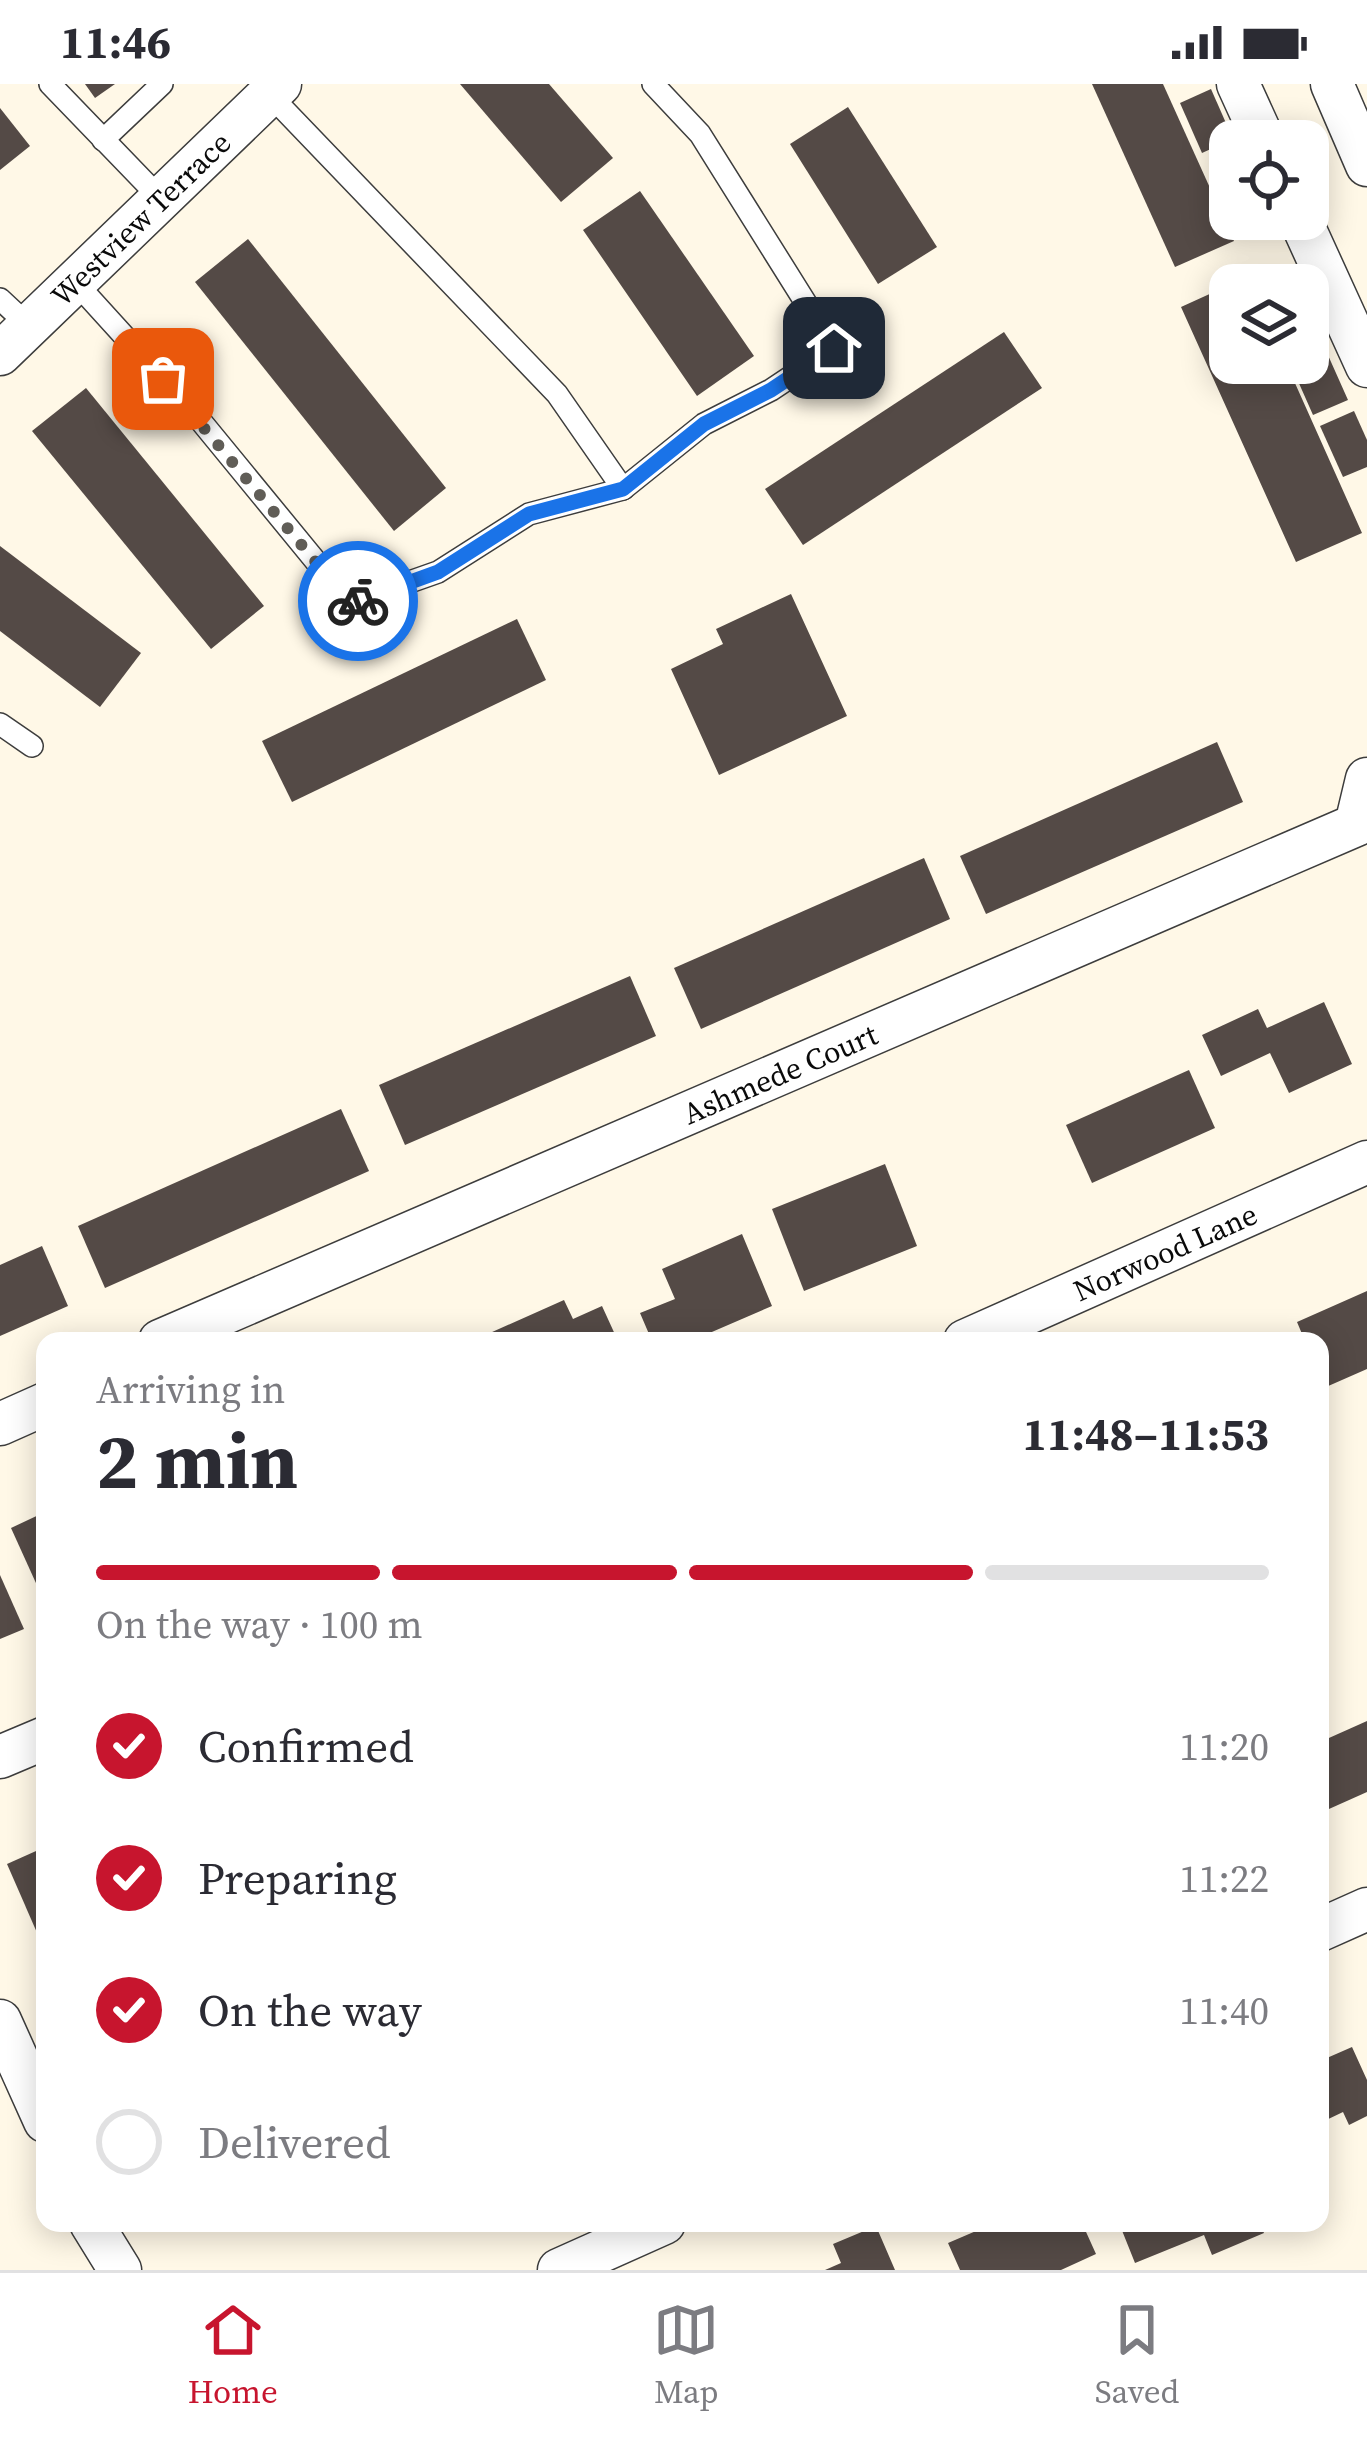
<!DOCTYPE html>
<html lang="en">
<head>
<meta charset="utf-8">
<style>
	:root { --surface:#fff; --page:#f7f7f7; --text:#2b2b33; --muted:#7c7c81; --line:#e1e1e2; --accent:#c7152e }
	body { margin:0; font-family:"Source Serif 4",serif; background:var(--page); color:var(--text); height:100vh; display:flex; flex-direction:column; font-size:45px; white-space:nowrap }
	* { box-sizing:border-box; margin:0 }
	p { font-size:39px; color:var(--muted) }
	.icon { flex:none; width:66px; height:66px; fill:none; stroke:currentColor; stroke-width:2; stroke-linecap:round; stroke-linejoin:round }
	.map { position:relative; flex:1; overflow:hidden }
	.details { position:absolute; left:36px; top:1248px; width:1293px; height:900px; display:flex; flex-direction:column; background:var(--surface); border-radius:24px; box-shadow:0 6px 30px #0003 }
	.details>* { flex:none }
	.fabs { position:absolute; left:1209px; top:36px; display:grid; gap:24px }
	.fabs a { display:grid; place-items:center; width:120px; height:120px; border-radius:24px; background:var(--surface); box-shadow:0 6px 30px #0003; font-size:60px }
	.pin { position:absolute; display:grid; place-items:center; width:102px; height:102px; color:#fff; margin:-51px; border-radius:24px; box-shadow:0 6px 18px #0006 }
	.courier { position:absolute; display:grid; place-items:center; width:120px; height:120px; margin:-60px; border:9px solid #1a73e8; border-radius:50%; background:#fff; color:#222; box-shadow:0 3px 15px #0007 }
	.head em { font-style:normal; font-weight:700 }
	.head div { display:flex; flex-direction:column-reverse }
	.head { display:flex; align-items:center; justify-content:space-between; height:204px; padding:0 60px }
	h1 { font-size:78px; font-weight:700; line-height:90px }
	.bar { display:grid; grid-template-columns:repeat(4,1fr); gap:18px 12px; align-content:center; height:144px; padding:0 60px }
	.bar i { height:15px; border-radius:9px; background:var(--line) }
	.bar .on { background:var(--accent) }
	.bar p { grid-column:span 4 }
	ol { padding:0 60px; list-style:none }
	li { display:flex; align-items:center; gap:36px; height:132px }
	li p { margin-inline-start:auto }
	li .icon { padding:12px; border-radius:50%; background:var(--accent); color:#fff; stroke-width:4 }
	li:last-child { color:var(--muted) }
	li i { width:66px; height:66px; border:6px solid var(--line); border-radius:50% }
	.status { display:flex; justify-content:space-between; align-items:center; height:84px; padding:0 60px; background:var(--surface); direction:ltr }
	.status svg { height:33px; fill:currentColor }
	.dock { display:flex; justify-content:space-around; align-items:center; height:168px; border-top:3px solid var(--line); background:var(--surface); font-size:33px; color:var(--muted) }
	.dock a { display:grid; justify-items:center; gap:6px }
	.dock .on { color:var(--accent) }
	.map>svg:first-child { display:block }
	.building { fill:#544a46 }
	.lines { fill:none; stroke-linecap:round; stroke-linejoin:round }
	.service-casing { stroke:#3d3d3d; stroke-width:24 }
	.minor-casing { stroke:#3d3d3d; stroke-width:45 }
	.service { stroke:#fff; stroke-width:21 }
	.minor { stroke:#fff; stroke-width:42 }
	.done { stroke:#605d57; stroke-width:12; stroke-dasharray:0 21.6 }
	.route { stroke:#1a73e8; stroke-width:15 }
	.labels { text-anchor:middle; dominant-baseline:central; stroke-width:12; stroke-linejoin:round; paint-order:stroke }
	.street-label { font-size:30px; fill:#0a0a0a; stroke:#fff }
</style>
</head>
<body>
<div class="status"><b>11:46</b><svg viewBox="0 0 49 12"><path d="M0 12V9h3v3zM5 12V6h3v6zM10 12V3h3v9zM15 12V0h3v12zM26 1h20v11H26zM47 4h2v5h-2z"/></svg></div>
<div class="map">
<svg width="1367" height="2186" viewBox="0 0 1367 2186">
	<rect width="100%" height="100%" fill="#fff8e7"/>
	<!-- building -->
	<g class="building">
		<polygon points="85,0 115,0 95,14"/>
		<polygon points="460,0 549,0 613,74 561,118"/>
		<polygon points="1092,0 1163,0 1234,157 1175,183"/>
		<polygon points="1211,5 1233,55 1202,69 1180,19"/>
		<polygon points="848,23 937,163 878,200 790,60"/>
		<polygon points="0,24 30,62 0,86"/>
		<polygon points="640,107 754,272 697,312 583,146"/>
		<polygon points="248,155 446,404 394,447 195,198"/>
		<polygon points="1287,185 1294,201 1230,201 1230,279 1286,279 1362,449 1296,478 1181,223 1247,193 1251,201"/>
		<polygon points="1004,248 1042,304 803,461 765,405"/>
		<polygon points="1323,260 1348,316 1313,331 1290,279 1308,279 1308,267"/>
		<polygon points="86,304 264,522 211,565 32,347"/>
		<polygon points="1354,327 1367,356 1367,383 1343,393 1320,342"/>
		<polygon points="0,462 141,569 100,623 0,547"/>
		<polygon points="791,510 847,632 719,691 671,585 723,560 716,545"/>
		<polygon points="517,535 546,596 292,718 262,657"/>
		<polygon points="1217,658 1243,718 986,830 960,772"/>
		<polygon points="924,774 950,835 701,945 674,884"/>
		<polygon points="630,892 656,952 405,1061 379,1001"/>
		<polygon points="1324,918 1352,980 1289,1009 1270,969 1221,992 1202,951 1258,925 1267,944"/>
		<polygon points="1189,986 1215,1044 1092,1099 1066,1041"/>
		<polygon points="341,1025 369,1087 105,1204 78,1142"/>
		<polygon points="885,1080 917,1162 804,1207 772,1125"/>
		<polygon points="742,1150 772,1222 691,1257 652,1257 640,1229 675,1215 662,1185"/>
		<polygon points="42,1162 68,1222 0,1252 0,1181"/>
		<polygon points="1367,1207 1367,1285 1326,1303 1320,1291 1320,1257 1305,1257 1297,1238"/>
		<polygon points="564,1216 573,1235 602,1222 618,1257 472,1257"/>
		<polygon points="45,1428 45,1519 11,1444"/>
		<polygon points="0,1491 24,1545 0,1555"/>
		<polygon points="1367,1637 1367,1708 1320,1729 1320,1658"/>
		<polygon points="45,1763 45,1867 7,1780"/>
		<polygon points="1352,1963 1367,1996 1367,2032 1349,2041 1343,2028 1320,2039 1320,1977"/>
		<polygon points="972,2139 1082,2139 1096,2170 1061,2186 960,2186 948,2159 976,2147"/>
		<polygon points="1119,2139 1260,2139 1264,2149 1212,2171 1204,2151 1135,2179"/>
		<polygon points="876,2142 895,2186 825,2186 841,2179 833,2160"/>
	</g>
	<g class="lines">
		<!-- service casing -->
		<g class="service-casing">
			<g id="service">
				<polyline points="50,0 161,115"/>
				<polyline points="269,10 557,310 623,405"/>
				<polyline points="103,56 162,0"/>
				<polyline points="76,199 195,330 350,519 438,488 529,430 623,405 704,340 771,306 834,264 700,50 653,0"/>
				<polyline points="0,215 29,242"/>
				<polyline points="0,640 32,662"/>
			</g>
		</g>
		<!-- minor casing -->
		<g class="minor-casing">
			<g id="minor">
				<polyline points="1238,0 1264,57"/>
				<polyline points="1332,0 1367,81"/>
				<polyline points="1300,135 1367,282"/>
				<path id="s1" d="M0,270L280,0"/>
				<path id="s2" d="M160,1257L1356,741L1367,695"/>
				<path id="s3" d="M965,1257L1367,1078"/>
				<polyline points="0,1340 45,1320"/>
				<polyline points="0,1673 45,1654"/>
				<polyline points="1320,1846 1367,1825"/>
				<polyline points="0,1937 45,2037"/>
				<polyline points="91,2139 120,2186"/>
				<polyline points="559,2186 664,2139"/>
			</g>
		</g>
		<!-- service -->
		<use href="#service" class="service"/>
		<!-- minor -->
		<use href="#minor" class="minor"/>
	</g>
	<g class="lines">
		<!-- done -->
		<polyline class="done" points="163,295 350,519 358,517"/>
		<!-- route -->
		<polyline class="route" points="358,517 438,488 529,430 623,405 704,340 771,306 834,264"/>
	</g>
	<g class="labels">
		<!-- street labels -->
		<g class="street-label">
			<text stroke="none"><textPath href="#s1" startOffset="195">Westview Terrace</textPath></text>
			<text stroke="none"><textPath href="#s2" startOffset="675">Ashmede Court</textPath></text>
			<text stroke="none"><textPath href="#s3" startOffset="219">Norwood Lane</textPath></text>
		</g>
	</g>
</svg>
<div class="fabs">
<a><svg class="icon" aria-label="locate" viewBox="0 0 24 24"><circle cx="12" cy="12" r="6"/><path d="M12 2v4M12 18v4M2 12h4M18 12h4"/></svg></a>
<a><svg class="icon" aria-label="layers" viewBox="0 0 24 24"><path d="M12 4l9 5-9 5-9-5zM3 14l9 5 9-5"/></svg></a>
</div>
<div class="pin" style="left:163px;top:295px;background:#ea580c"><svg class="icon" aria-label="bag" viewBox="0 0 24 24"><path d="M5 8h14l-1 12H6zM9 8a3 3 0 0 1 6 0"/></svg></div>
<div class="pin" style="left:834px;top:264px;background:#1f2937"><svg class="icon" aria-label="home" viewBox="0 0 24 24"><path d="M3 11l9-7 9 7M6 9v11h12V9"/></svg></div>
<div class="courier" style="left:358px;top:517px"><svg class="icon" aria-label="bike" viewBox="0 0 24 24"><circle cx="6" cy="16" r="4"/><circle cx="18" cy="16" r="4"/><path d="M6 16l4-8h5l3 8M10 8l3 8H6M13 5h3"/></svg></div>
<section class="details">
<div class="head"><div><h1>2 min</h1><p>Arriving in</p></div><em>11:48–11:53</em></div>
<div class="bar"><i class="on"></i><i class="on"></i><i class="on"></i><i></i><p>On the way · 100 m</p></div>
<ol>
<li><svg class="icon" aria-label="check" viewBox="0 0 24 24"><path d="M5 12l5 5 9-10"/></svg>Confirmed<p>11:20</p></li>
<li><svg class="icon" aria-label="check" viewBox="0 0 24 24"><path d="M5 12l5 5 9-10"/></svg>Preparing<p>11:22</p></li>
<li><svg class="icon" aria-label="check" viewBox="0 0 24 24"><path d="M5 12l5 5 9-10"/></svg>On the way<p>11:40</p></li>
<li><i></i>Delivered</li>
</ol>
</section>
</div>
<nav class="dock">
<a class="on"><svg class="icon" aria-label="home" viewBox="0 0 24 24"><path d="M3 11l9-7 9 7M6 9v11h12V9"/></svg>Home</a>
<a><svg class="icon" aria-label="map" viewBox="0 0 24 24"><path d="M3 6l6-2 6 2 6-2v14l-6 2-6-2-6 2zM9 4v14M15 6v14"/></svg>Map</a>
<a><svg class="icon" aria-label="saved" viewBox="0 0 24 24"><path d="M7 4h10v16l-5-4-5 4z"/></svg>Saved</a>
</nav>
</body>
</html>
